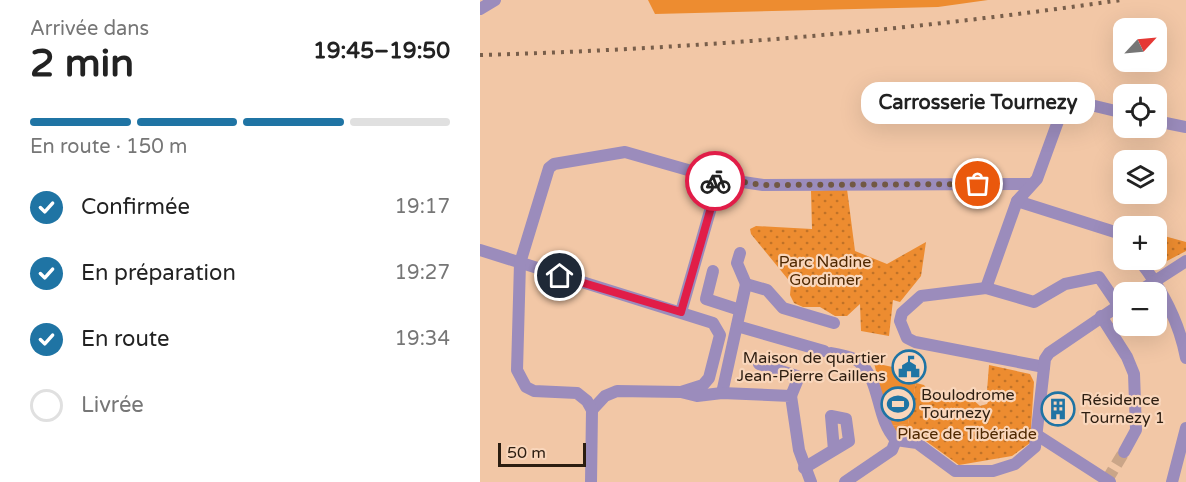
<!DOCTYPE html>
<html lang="fr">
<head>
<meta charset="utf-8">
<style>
	:root { --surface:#fff; --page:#f6f6f6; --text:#222; --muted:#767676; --line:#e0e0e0; --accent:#1f74a4 }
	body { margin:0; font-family:"Varela Round",sans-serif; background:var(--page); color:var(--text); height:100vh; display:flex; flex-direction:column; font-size:22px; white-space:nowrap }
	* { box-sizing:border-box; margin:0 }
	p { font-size:20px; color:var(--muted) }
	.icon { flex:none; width:33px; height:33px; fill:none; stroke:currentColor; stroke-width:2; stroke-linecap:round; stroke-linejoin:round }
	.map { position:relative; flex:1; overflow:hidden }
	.drawer { display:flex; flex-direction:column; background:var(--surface); width:480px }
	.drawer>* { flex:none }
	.needle { width:39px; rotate:64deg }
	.controls { position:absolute; left:633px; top:18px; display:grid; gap:12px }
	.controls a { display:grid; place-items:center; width:54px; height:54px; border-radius:12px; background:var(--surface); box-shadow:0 6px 24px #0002; font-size:30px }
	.scale { position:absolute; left:18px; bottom:15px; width:88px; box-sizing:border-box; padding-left:6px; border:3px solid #2c1d10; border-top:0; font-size:16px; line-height:21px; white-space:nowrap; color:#2c1d10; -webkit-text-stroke:4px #f9d6bb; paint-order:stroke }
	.pin { position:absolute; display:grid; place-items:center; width:51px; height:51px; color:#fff; margin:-26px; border:3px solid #fff; border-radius:50%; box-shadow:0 2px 6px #0007 }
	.courier { position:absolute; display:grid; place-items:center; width:60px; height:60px; margin:-30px; border:4px solid #e11d48; border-radius:50%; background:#fff; color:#222; box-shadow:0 2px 8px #0007 }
	.bubble { position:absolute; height:42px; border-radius:18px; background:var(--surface); box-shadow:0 6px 24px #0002; font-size:20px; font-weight:800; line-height:42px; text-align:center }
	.summary em { font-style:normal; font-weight:800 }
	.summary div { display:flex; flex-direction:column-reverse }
	.summary { display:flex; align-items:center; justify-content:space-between; height:102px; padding:0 30px }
	h1 { font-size:39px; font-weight:800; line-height:45px }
	.bar { display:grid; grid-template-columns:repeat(4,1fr); gap:9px 6px; align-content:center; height:72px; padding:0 30px }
	.bar i { height:8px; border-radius:4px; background:var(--line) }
	.bar .on { background:var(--accent) }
	.bar p { grid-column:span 4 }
	ol { padding:0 30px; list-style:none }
	li { display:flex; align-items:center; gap:18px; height:66px }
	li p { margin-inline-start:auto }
	li .icon { padding:6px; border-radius:50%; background:var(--accent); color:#fff; stroke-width:4 }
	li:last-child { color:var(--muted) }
	li i { width:33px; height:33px; border:3px solid var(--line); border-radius:50% }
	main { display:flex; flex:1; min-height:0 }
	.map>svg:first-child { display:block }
	.grass { fill:#ed8c30 }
	.park { fill:url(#park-dots) }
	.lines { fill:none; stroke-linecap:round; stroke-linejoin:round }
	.minor-tunnel { stroke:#caa588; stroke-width:12; stroke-dasharray:12 6; stroke-linecap:butt }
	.minor { stroke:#9b8cbc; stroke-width:12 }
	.rail { stroke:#785e4a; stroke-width:4; stroke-dasharray:3 6; stroke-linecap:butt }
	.done { stroke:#715844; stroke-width:6; stroke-dasharray:0 10.8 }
	.route { stroke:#e11d48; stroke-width:8 }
	.labels { text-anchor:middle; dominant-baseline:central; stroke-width:4.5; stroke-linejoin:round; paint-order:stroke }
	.park-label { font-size:16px; fill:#4f2800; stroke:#f9d6bb }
	.poi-label { font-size:16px; fill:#2c1d10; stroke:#f9d6bb; text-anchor:start }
</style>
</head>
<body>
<main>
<section class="drawer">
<div class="summary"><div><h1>2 min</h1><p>Arrivée dans</p></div><em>19:45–19:50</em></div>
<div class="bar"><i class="on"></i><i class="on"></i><i class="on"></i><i></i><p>En route · 150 m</p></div>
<ol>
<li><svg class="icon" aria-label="check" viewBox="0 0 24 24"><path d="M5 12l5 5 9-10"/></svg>Confirmée<p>19:17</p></li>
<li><svg class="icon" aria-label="check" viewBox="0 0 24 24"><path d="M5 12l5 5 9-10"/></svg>En préparation<p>19:27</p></li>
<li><svg class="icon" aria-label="check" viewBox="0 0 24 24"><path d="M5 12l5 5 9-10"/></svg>En route<p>19:34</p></li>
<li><i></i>Livrée</li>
</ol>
</section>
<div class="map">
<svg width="706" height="482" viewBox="0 0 706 482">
	<defs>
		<pattern id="park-dots" width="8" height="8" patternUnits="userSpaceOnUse" patternTransform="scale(1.5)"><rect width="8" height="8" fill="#ed8c30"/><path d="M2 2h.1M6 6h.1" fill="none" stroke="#c07227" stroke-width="1.8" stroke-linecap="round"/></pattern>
	</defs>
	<rect width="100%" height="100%" fill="#f2c7a6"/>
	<!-- grass -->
	<g class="grass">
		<polygon points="168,0 508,0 458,7 175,14"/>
		<polygon points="394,363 431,371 429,381 436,383 428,424 410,426"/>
	</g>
	<!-- park -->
	<g class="park">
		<polygon points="367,189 375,251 407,264 446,242 441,276 420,302 413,300 409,336 381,331 380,304 367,316 355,316 340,307 323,307 314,303 310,295 311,283 271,234 270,229 276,226 332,229 331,191"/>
		<polygon points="677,234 706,242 706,251 685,262 674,260 676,260"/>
		<polygon points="509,365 550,374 554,382 550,443 532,456 479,465 443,439 419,435 410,426 428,424 436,383 444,385 448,390 491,398 500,406 507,404 510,398 507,391"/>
	</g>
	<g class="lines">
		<!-- minor-tunnel -->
		<polyline class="minor-tunnel" points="627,480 644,452"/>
		<!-- minor -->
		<g class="minor">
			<polyline points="0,9 15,0"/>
			<polyline points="676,121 706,127"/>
			<polyline points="236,178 283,185 550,184"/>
			<polyline points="537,201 638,233 644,240"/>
			<polyline points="0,250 233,323 240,335 229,378 223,385 201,392"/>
			<polyline points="260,253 257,263 266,284"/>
			<path d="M659,260C682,289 699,321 706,358"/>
			<polyline points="233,271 226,299 260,310"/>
			<polyline points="266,284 287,290 303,308 354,323"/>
			<polyline points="506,288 537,201 557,179 585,102 594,101 644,113"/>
			<polyline points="658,292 706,261"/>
			<polyline points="621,316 647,357 654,374 656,430 644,452"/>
			<polyline points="257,326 344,351"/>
			<path d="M351,353C359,355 371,356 378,361C402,381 395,418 416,440"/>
			<polyline points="279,364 317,376 318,379 311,396"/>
			<polyline points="564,367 435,342 427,338 420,321 422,313 441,296 506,288 554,302 585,284 619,277 638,305"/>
			<polyline points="242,393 266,284"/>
			<polyline points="112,410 125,396 137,391 201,392 217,396 242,393 311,396 319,450 331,482"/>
			<polyline points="557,435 630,482"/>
			<polyline points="416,440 437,443 475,471 513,471 535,464 555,447 565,359 569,353 644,302"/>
			<polyline points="324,468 369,441 366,419 351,416 354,450"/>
			<polyline points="111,482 112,410 107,401 97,393 54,391 46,387 37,370 40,263 69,168 74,164 145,152 236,178 232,204 201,312"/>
			<polyline points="365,482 412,450 416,440"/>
			<polyline points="692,482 706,428"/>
		</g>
		<!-- rail -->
		<path class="rail" d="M0,55C215,49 428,31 641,0"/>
	</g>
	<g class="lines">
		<!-- done -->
		<polyline class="done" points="235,181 236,178 283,185 498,184"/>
		<!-- route -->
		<polyline class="route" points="80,276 201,312 232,204 235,181"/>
	</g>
	<!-- icons -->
	<defs>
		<g id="civic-ring" transform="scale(1.725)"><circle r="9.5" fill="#f9d6bb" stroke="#1f74a4" stroke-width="1.5"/><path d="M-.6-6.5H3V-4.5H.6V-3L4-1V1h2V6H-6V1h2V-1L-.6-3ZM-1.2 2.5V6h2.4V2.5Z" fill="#1f74a4"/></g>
		<g id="stadium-ring" transform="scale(1.725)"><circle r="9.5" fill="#f9d6bb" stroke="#1f74a4" stroke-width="1.5"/><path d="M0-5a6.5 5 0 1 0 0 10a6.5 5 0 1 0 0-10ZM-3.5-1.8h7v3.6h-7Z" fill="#1f74a4"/></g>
		<g id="building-ring" transform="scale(1.725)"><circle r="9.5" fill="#f9d6bb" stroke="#1f74a4" stroke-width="1.5"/><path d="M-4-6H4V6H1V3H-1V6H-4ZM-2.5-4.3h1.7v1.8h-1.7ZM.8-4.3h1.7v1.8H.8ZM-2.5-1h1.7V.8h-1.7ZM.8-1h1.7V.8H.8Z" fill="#1f74a4"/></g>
	</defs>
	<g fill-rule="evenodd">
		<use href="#civic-ring" x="429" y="367"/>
		<use href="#stadium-ring" x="418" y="404"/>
		<use href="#building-ring" x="578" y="409"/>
	</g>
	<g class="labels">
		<!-- park labels -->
		<g class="park-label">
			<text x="345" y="262">Parc Nadine<tspan x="345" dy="18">Gordimer</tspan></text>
			<text x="487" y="434">Place de Tibériade</text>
		</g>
		<!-- poi labels -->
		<g class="poi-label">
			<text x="406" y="358" text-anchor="end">Maison de quartier<tspan x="406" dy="18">Jean-Pierre Caillens</tspan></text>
			<text x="441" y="395">Boulodrome<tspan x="441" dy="18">Tournezy</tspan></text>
			<text x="601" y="400">Résidence<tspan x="601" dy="18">Tournezy 1</tspan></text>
		</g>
	</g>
</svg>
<div class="controls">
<a><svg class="needle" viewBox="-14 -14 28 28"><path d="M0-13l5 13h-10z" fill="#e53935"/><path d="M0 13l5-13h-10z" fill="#767676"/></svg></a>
<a><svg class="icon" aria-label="locate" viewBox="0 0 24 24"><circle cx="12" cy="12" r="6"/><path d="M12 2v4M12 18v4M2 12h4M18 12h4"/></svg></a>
<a><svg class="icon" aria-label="layers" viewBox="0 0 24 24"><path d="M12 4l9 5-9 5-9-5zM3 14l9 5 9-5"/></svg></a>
<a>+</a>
<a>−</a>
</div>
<div class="scale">50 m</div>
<div class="pin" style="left:498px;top:184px;background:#ea580c"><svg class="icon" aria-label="bag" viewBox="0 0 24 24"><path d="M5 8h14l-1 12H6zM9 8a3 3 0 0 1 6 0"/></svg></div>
<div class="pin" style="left:80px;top:276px;background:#1f2937"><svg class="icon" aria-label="home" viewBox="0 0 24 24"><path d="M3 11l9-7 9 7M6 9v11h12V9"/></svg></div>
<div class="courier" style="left:235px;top:181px"><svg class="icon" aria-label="bike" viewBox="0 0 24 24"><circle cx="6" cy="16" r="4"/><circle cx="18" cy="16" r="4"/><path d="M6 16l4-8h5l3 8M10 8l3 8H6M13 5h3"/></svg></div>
<div class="bubble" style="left:381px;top:82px;width:234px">Carrosserie Tournezy</div>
</div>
</main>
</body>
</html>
